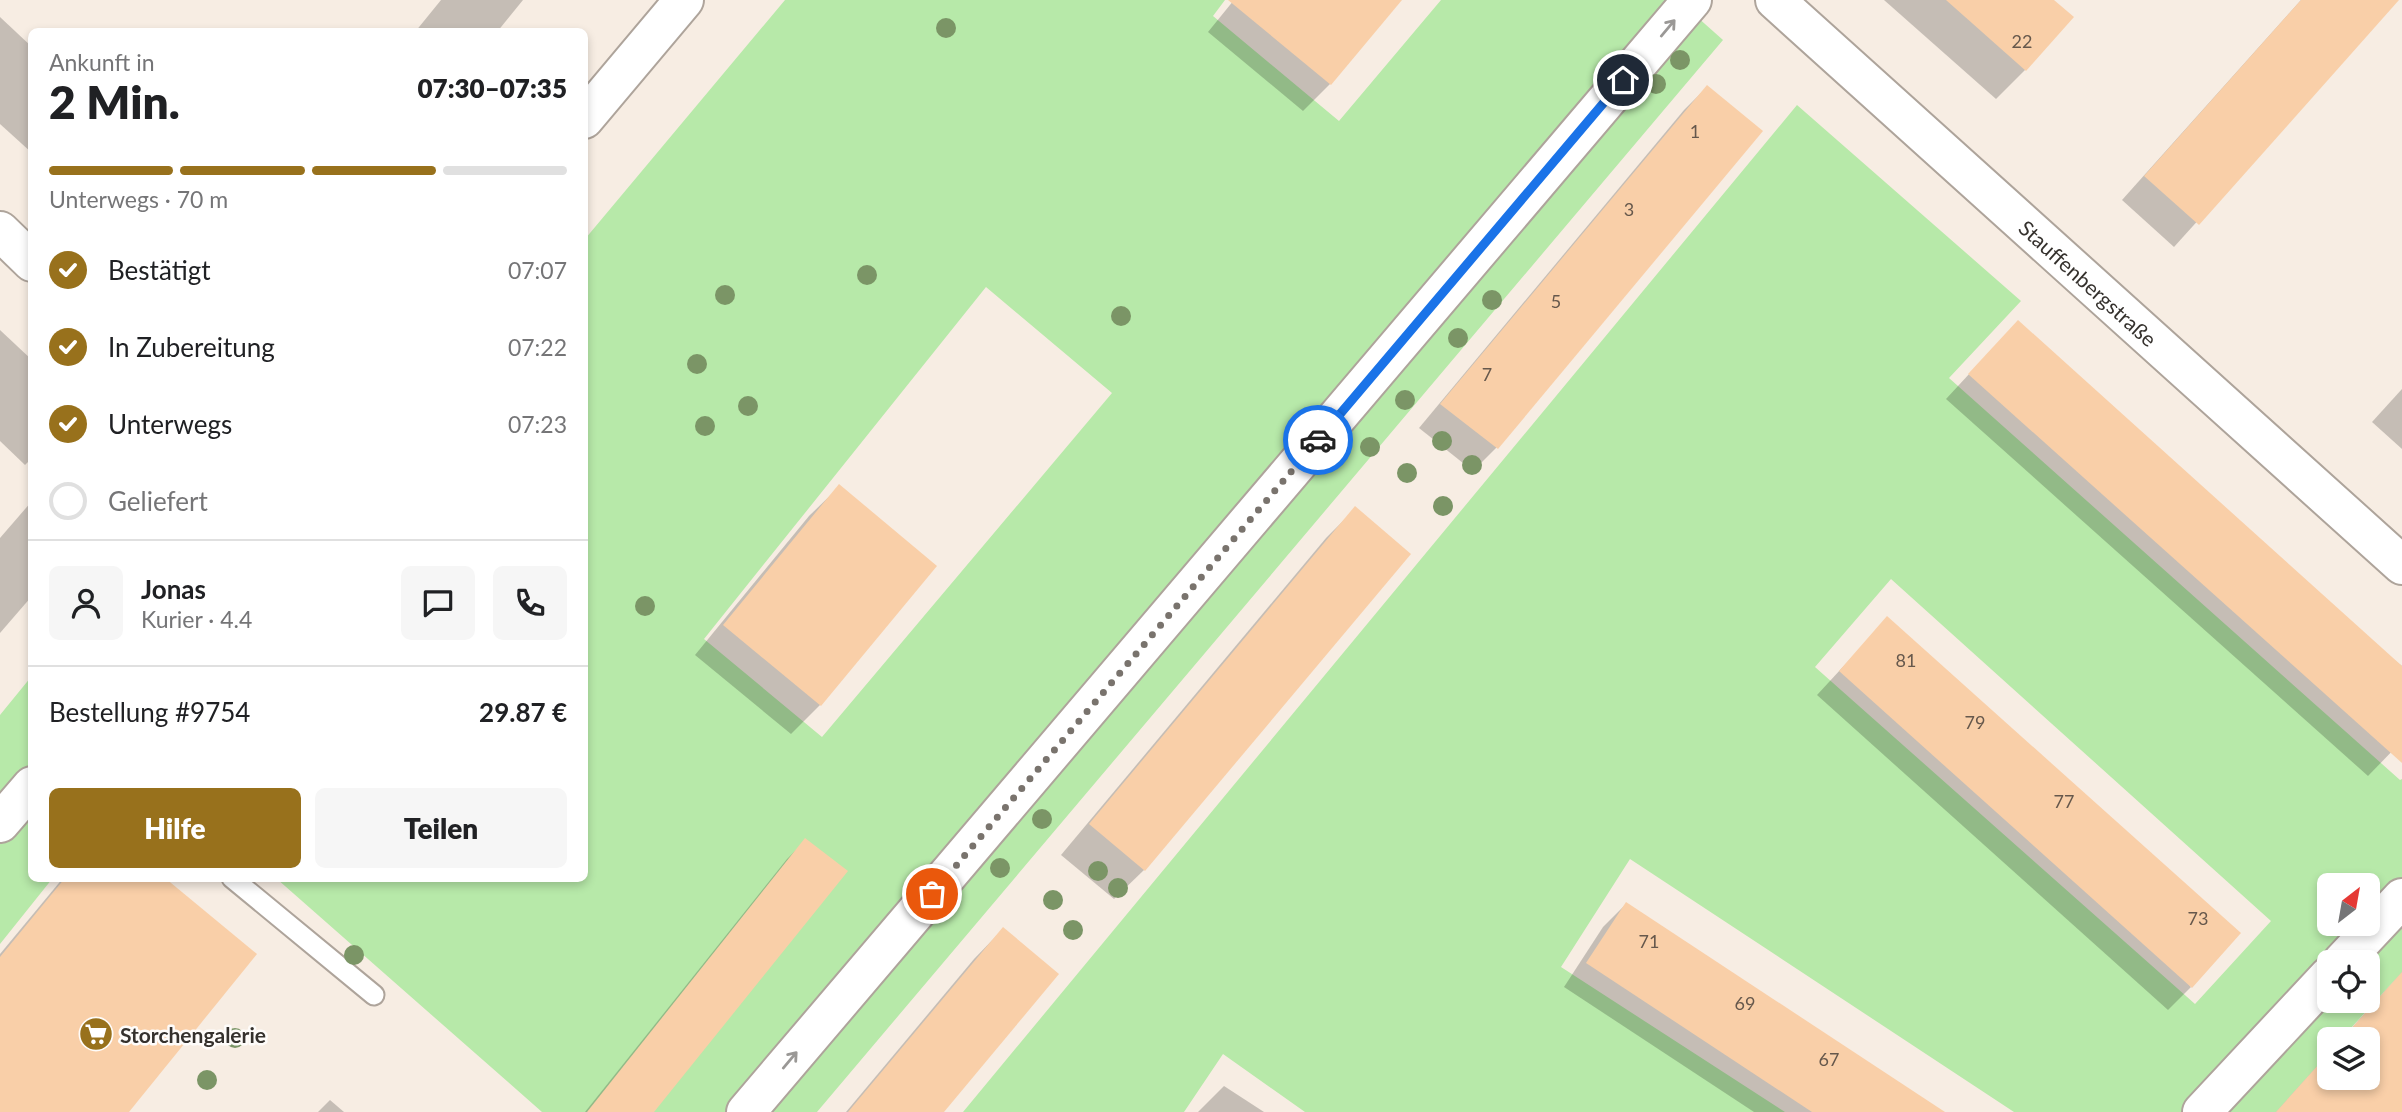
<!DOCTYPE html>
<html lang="de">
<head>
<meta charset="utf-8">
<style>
	:root { --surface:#fff; --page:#f6f6f6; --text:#202124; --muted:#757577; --line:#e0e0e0; --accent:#98711c }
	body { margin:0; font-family:Lato,sans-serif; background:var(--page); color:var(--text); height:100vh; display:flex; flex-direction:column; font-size:26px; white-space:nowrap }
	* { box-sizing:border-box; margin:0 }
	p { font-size:23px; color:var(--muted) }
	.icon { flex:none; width:38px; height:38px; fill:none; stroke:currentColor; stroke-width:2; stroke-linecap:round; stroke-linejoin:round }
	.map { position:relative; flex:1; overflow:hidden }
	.panel { position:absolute; left:28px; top:28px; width:560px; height:854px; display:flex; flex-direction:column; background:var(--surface); border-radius:10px; box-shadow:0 4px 10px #0003 }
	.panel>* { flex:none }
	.needle { width:46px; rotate:31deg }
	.tools { position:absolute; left:2317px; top:873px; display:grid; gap:14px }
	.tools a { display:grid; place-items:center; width:63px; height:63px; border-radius:10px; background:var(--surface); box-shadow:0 4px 10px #0003; font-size:35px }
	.pin { position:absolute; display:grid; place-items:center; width:60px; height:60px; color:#fff; margin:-30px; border:4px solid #fff; border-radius:50%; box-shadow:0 2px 7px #0007 }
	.courier { position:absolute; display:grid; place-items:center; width:70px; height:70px; margin:-35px; border:5px solid #1a73e8; border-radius:50%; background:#fff; color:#222; box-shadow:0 2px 9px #0007 }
	.summary em { font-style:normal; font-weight:800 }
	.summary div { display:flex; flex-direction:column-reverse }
	.summary { display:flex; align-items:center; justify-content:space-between; height:119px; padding:0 21px }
	h1 { font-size:46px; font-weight:800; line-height:52px }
	.bar { display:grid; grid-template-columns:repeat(4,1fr); gap:10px 7px; align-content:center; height:84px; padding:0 21px }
	.bar i { height:9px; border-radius:5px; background:var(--line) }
	.bar .current { background:var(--accent) }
	.bar p { grid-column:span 4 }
	.line { display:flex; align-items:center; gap:18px; padding:0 21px; border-top:2px solid var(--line) }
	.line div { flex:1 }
	.round { display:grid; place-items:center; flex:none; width:74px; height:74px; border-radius:10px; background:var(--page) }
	ol { padding:0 21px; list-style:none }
	li { display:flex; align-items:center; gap:21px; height:77px }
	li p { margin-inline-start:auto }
	li .icon { padding:7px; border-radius:50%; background:var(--accent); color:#fff; stroke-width:4 }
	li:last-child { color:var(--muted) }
	li i { width:38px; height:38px; border:4px solid var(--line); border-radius:50% }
	.action { display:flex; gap:14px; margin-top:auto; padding:14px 21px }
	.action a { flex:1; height:80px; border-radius:10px; background:var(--accent); color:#fff; font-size:28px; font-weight:800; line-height:80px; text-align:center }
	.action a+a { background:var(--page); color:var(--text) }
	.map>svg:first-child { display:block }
	.green { fill:#b7e9a9; fill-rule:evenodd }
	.shadow { fill:#0003 }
	.building { fill:#f9cfa8 }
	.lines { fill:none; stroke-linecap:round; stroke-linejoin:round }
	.service-casing { stroke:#aea49b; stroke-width:23 }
	.minor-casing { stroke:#aea49b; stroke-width:42 }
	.tertiary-casing { stroke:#aea49b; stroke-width:42 }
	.service { stroke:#fff; stroke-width:19 }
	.minor { stroke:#fff; stroke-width:38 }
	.tertiary { stroke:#fff; stroke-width:38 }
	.tree { fill:#7b9566 }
	.oneway { stroke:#9a9896 }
	.done { stroke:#79736d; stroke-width:7; stroke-dasharray:0 12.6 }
	.route { stroke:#1a73e8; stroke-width:9 }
	.labels { text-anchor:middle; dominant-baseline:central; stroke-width:5; stroke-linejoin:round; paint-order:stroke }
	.number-label { font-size:18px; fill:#66584c }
	.street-label { font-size:21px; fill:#35312d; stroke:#fefcfa }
	.poi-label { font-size:21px; font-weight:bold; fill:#35312d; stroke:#fefcfa; text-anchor:start }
</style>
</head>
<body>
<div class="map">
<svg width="2402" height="1112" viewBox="0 0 2402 1112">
	<rect width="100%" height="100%" fill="#f7ede3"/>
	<!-- green -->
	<g class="green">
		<path d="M785,0H1225L1213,16L1339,121L1441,0H1678L1723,40L817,1112H542L277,879L584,878L585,239ZM986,287L1112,393L822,737L704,639Z"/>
		<path d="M1797,105L2021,301L1949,378L2400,780L2402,779V972L2341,1039L2329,1040V1053L2276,1112H2014L1630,859L1561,967L1785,1112H1305L1223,1054L1184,1112H963ZM1891,579L2271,921L2195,1004L1815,667ZM2329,886H2368V924H2329ZM2329,962H2368V1001H2329Z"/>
		<polygon points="31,677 32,878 52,879 0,944 0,715"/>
	</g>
	<!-- shadow -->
	<g class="shadow">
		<polygon points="441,0 523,0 497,32 415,32"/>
		<polygon points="1234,0 1399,0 1330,84 1303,111 1208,32"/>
		<polygon points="1884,0 2052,0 2025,70 1996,99"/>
		<polygon points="2301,0 2397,0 2174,247 2122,200"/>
		<polygon points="0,17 32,47 32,153 0,124"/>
		<polygon points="1707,87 1761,131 1496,448 1473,471 1419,428 1684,110"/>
		<polygon points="0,330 32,360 32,458 25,465 0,441"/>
		<polygon points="1995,346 2402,666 2402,741 2368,776 1946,399"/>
		<polygon points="2402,389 2402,449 2372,422"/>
		<polygon points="839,487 935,566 820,705 791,734 695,655 809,516"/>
		<polygon points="32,501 32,596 0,633 0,538"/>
		<polygon points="1355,509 1408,554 1144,870 1114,899 1061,855 1326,538"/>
		<polygon points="1888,618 2191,987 2168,1010 1817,695"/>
		<polygon points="805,841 652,1112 585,1112 787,859"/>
		<polygon points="63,878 162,878 127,1112 0,1112 0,954"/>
		<polygon points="1626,904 1942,1112 1754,1112 1564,987 1603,927"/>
		<polygon points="1003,929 942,1112 846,1112 974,959"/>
		<polygon points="2402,972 2402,1112 2276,1112 2329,1053 2329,1078 2368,1078 2368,1040 2341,1040"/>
		<polygon points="1224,1086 1264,1112 1198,1112"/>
		<polygon points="330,1100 344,1112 318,1112"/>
	</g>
	<!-- building -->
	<g class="building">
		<polygon points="1228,0 1402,0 1331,85"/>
		<polygon points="1946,0 2054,0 2074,17 2026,71"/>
		<polygon points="2301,0 2399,0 2199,225 2144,176"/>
		<polygon points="1707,85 1763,131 1498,449 1440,404"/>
		<polygon points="2018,320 2402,666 2402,763 1968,374"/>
		<polygon points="839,484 937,566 821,706 723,625"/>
		<polygon points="1355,506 1411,554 1145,871 1089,824"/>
		<polygon points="1887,616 2241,933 2192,988 1839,671"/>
		<polygon points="805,838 848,871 654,1112 587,1112"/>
		<polygon points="65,878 165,878 257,954 129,1112 0,1112 0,957"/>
		<polygon points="1626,902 1945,1112 1812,1112 1586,963"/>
		<polygon points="1003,927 1059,974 944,1112 848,1112"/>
		<polygon points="2402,972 2402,1112 2276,1112 2329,1053 2329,1078 2368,1078 2368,1040 2341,1040"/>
	</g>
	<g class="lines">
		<!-- service casing -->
		<g class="service-casing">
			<polyline id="service" points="232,878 374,995"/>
		</g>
		<!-- minor casing -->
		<g class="minor-casing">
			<g id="minor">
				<path id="s1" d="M1775,0L2402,565"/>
				<polyline points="0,231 32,262"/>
				<polyline points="2342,962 2402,898"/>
				<polyline points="746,1112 1692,0"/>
				<polyline points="2202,1112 2329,976"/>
			</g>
		</g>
		<!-- tertiary casing -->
		<g class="tertiary-casing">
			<g id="tertiary">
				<polyline points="584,119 684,0"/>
				<polyline points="0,823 32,786"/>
			</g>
		</g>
		<!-- service -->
		<use href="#service" class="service"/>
		<!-- minor -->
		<use href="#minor" class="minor"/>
		<!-- tertiary -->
		<use href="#tertiary" class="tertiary"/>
	</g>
	<!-- trees -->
	<g class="tree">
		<circle cx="946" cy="28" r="10"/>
		<circle cx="1680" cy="60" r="10"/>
		<circle cx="1656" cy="84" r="10"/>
		<circle cx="867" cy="275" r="10"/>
		<circle cx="725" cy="295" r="10"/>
		<circle cx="1492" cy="300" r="10"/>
		<circle cx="1121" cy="316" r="10"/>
		<circle cx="1458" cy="338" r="10"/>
		<circle cx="697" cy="364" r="10"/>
		<circle cx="1405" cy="400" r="10"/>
		<circle cx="748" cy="406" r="10"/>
		<circle cx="705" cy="426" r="10"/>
		<circle cx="1442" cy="441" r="10"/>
		<circle cx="1370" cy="447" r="10"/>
		<circle cx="1472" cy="465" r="10"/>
		<circle cx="1407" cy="473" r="10"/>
		<circle cx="1443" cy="506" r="10"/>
		<circle cx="645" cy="606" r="10"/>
		<circle cx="1042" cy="819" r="10"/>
		<circle cx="1000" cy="868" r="10"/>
		<circle cx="1098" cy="871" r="10"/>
		<circle cx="1118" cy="888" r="10"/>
		<circle cx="1053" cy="900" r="10"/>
		<circle cx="1073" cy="930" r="10"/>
		<circle cx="354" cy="955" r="10"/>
		<circle cx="235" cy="1038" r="10"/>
		<circle cx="207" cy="1080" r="10"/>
	</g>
	<!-- one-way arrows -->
	<defs><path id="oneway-shaft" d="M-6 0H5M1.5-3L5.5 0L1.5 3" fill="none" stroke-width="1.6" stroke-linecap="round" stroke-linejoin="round" transform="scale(1.75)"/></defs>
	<g class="oneway">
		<use href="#oneway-shaft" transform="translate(1668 28) rotate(-50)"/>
		<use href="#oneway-shaft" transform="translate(790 1060) rotate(-50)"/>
	</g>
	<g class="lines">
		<!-- done -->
		<polyline class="done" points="932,894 1318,440"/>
		<!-- route -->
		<polyline class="route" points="1318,440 1623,80"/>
	</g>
	<!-- icons -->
	<defs>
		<g id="supermarket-disc" transform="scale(1.75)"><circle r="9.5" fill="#98711c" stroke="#fefcfa"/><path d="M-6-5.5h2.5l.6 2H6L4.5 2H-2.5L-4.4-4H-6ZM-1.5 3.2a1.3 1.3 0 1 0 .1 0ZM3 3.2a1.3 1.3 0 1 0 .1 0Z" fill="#fff"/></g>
	</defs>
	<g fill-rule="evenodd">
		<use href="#supermarket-disc" x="96" y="1034"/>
	</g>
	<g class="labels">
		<!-- number labels -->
		<g class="number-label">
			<text x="2022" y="41">22</text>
			<text x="1695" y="131">1</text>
			<text x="1629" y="209">3</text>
			<text x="1556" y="301">5</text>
			<text x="1487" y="374">7</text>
			<text x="1906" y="660">81</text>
			<text x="1975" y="722">79</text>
			<text x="2064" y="801">77</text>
			<text x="2198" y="918">73</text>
			<text x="1649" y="941">71</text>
			<text x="1745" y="1003">69</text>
			<text x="1829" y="1059">67</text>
		</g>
		<!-- street labels -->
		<g class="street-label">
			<text stroke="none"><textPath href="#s1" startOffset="422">Stauffenbergstraße</textPath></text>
		</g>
		<!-- poi labels -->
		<g class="poi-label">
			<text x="120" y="1034">Storchengalerie</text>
		</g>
	</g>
</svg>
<div class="tools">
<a><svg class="needle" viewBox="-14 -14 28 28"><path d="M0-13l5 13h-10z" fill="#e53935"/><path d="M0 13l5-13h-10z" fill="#757577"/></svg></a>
<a><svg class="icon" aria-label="locate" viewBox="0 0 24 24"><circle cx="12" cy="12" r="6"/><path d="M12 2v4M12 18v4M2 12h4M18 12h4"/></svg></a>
<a><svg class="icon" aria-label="layers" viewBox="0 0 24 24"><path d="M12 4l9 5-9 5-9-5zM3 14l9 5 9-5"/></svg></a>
</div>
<div class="pin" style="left:932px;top:894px;background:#ea580c"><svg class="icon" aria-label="bag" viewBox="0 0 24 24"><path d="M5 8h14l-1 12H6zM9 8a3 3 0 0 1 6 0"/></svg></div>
<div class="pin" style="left:1623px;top:80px;background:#1f2937"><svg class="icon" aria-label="home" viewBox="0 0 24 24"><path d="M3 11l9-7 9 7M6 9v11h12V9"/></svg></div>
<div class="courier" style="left:1318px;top:440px"><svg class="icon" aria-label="car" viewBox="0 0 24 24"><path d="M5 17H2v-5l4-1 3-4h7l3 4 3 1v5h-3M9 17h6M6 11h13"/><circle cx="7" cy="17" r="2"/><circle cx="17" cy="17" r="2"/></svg></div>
<section class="panel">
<div class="summary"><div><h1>2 Min.</h1><p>Ankunft in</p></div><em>07:30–07:35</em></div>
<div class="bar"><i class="current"></i><i class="current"></i><i class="current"></i><i></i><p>Unterwegs · 70 m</p></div>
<ol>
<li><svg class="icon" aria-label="check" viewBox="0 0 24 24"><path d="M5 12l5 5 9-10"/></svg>Bestätigt<p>07:07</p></li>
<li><svg class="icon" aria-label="check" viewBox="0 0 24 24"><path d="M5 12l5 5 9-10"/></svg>In Zubereitung<p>07:22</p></li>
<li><svg class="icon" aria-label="check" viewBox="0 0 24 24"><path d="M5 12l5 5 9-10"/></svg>Unterwegs<p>07:23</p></li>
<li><i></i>Geliefert</li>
</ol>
<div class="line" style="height:126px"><a class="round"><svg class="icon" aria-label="person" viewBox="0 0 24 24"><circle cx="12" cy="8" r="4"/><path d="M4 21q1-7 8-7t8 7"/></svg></a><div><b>Jonas</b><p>Kurier · 4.4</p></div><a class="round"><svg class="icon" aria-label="chat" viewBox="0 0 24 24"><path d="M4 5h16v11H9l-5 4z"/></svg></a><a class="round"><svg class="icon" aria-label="phone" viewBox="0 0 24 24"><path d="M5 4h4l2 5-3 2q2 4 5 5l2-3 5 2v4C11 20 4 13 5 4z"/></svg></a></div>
<div class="line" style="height:91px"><div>Bestellung #9754</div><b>29.87 €</b></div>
<div class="action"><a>Hilfe</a><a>Teilen</a></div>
</section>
</div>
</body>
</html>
